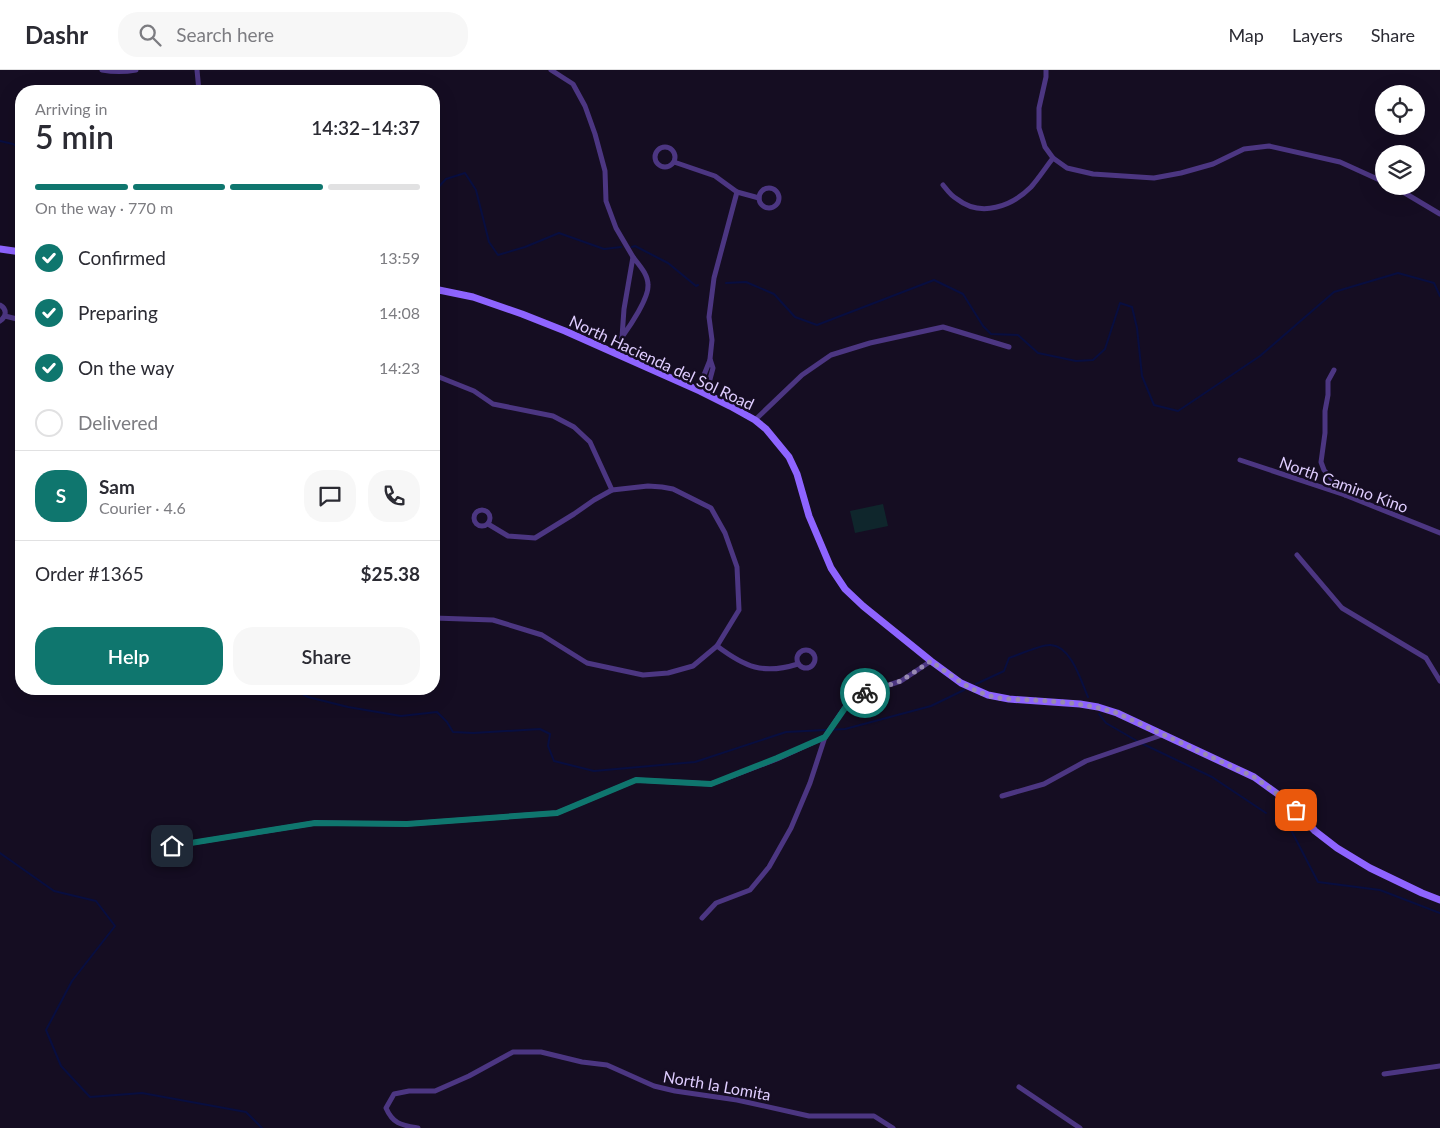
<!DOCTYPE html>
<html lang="en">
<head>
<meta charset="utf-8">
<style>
	:root { --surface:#fff; --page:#f7f7f7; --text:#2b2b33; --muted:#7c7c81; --line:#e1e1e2; --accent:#0f766e }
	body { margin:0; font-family:Lato,sans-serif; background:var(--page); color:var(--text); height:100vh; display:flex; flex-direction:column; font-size:19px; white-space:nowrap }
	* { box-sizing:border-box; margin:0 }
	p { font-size:16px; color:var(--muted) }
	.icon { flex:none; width:28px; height:28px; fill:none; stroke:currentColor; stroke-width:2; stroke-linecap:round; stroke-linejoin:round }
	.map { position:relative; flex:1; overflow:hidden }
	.drawer { position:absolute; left:15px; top:15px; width:425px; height:610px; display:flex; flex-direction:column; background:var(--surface); border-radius:20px; box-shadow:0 5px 20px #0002 }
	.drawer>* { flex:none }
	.controls { position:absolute; left:1375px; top:15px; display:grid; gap:10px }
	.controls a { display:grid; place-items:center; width:50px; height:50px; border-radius:50%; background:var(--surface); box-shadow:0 5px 20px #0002; font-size:25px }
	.pin { position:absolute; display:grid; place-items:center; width:42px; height:42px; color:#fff; margin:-21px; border-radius:10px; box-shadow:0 2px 8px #0006 }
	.courier { position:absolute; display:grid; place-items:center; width:50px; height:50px; margin:-25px; border:4px solid #0f766e; border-radius:50%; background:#fff; color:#222; box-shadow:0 1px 6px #0007 }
	.overview em { font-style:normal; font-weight:600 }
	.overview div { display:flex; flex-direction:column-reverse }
	.overview { display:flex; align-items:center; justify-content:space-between; height:85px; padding:0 20px }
	h1 { font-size:32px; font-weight:600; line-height:38px }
	.bar { display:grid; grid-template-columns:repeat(4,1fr); gap:8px 5px; align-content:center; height:60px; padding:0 20px }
	.bar i { height:6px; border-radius:4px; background:var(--line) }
	.bar .current { background:var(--accent) }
	.bar p { grid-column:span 4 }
	.line { display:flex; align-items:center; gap:12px; padding:0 20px; border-top:1px solid var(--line) }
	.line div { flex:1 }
	.round { display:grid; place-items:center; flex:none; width:52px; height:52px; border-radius:20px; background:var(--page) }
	ol { padding:0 20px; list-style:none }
	li { display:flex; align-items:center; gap:15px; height:55px }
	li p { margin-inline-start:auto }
	li .icon { padding:5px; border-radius:50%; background:var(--accent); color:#fff; stroke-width:4 }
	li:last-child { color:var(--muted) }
	li i { width:28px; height:28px; border:2px solid var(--line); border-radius:50% }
	.button { display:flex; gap:10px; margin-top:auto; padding:10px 20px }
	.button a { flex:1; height:58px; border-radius:20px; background:var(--accent); color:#fff; font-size:20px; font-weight:600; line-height:58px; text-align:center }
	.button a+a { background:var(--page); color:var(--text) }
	header { display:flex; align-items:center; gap:30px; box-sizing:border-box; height:70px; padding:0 25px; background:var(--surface); border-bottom:1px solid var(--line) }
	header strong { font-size:24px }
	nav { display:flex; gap:28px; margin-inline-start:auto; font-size:18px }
	.search { width:350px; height:45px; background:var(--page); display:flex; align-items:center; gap:12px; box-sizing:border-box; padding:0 18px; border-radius:20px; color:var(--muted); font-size:19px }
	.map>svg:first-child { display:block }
	.green { fill:#0f262c }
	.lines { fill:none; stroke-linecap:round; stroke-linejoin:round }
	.stream { stroke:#080e40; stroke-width:2 }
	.street { stroke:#4c3682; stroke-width:5 }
	.secondary { stroke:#8e64ff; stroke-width:7 }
	.done { stroke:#988ab2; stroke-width:5; stroke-dasharray:0 9 }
	.route { stroke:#0f766e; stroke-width:6 }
	.labels { text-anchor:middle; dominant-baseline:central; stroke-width:5; stroke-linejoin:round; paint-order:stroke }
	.street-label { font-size:16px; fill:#dfcdff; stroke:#150d22 }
</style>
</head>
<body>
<header>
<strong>Dashr</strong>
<div class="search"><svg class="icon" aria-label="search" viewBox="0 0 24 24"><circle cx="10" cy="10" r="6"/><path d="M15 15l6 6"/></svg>Search here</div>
<nav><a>Map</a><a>Layers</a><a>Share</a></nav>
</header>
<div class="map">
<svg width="1440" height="1058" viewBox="0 0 1440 1058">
	<rect width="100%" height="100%" fill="#150d22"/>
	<!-- green -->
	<polygon class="green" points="883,434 888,456 855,463 850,441"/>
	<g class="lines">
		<!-- stream -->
		<g class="stream">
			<polyline points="0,71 13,74 21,79"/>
			<polyline points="434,122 446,109 465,103 476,120 489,172 498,185 525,177 559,163 604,179 621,177"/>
			<polyline points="632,177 635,176 668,193 696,216 698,215"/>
			<polyline points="726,213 746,212 774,224 795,247 817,255 934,210 963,224 983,256 991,264 1018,265 1038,283 1076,291 1093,290 1105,279 1120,233 1132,237 1137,258 1142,306 1154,335 1178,341 1260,286 1334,222 1398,203 1434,213 1440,226"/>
			<path d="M976,614L1004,601L1009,588C1018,585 1042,574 1051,575C1071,576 1081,611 1088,627"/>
			<polyline points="293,619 308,627 348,637 401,646 437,642 447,652 453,662 473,663 540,659 550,664 548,676 554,691 594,701 695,692 786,662 845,659 931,636 964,620"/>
			<polyline points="1099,644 1106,653 1137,671"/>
			<polyline points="1141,673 1212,707 1266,743"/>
			<polyline points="1275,748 1290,758 1318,812 1380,820 1440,843"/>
			<polyline points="0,783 54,821 96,831 115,856 72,911 46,960 61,996 90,1027 142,1023 246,1042 262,1058"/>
		</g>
		<!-- street -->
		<g class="street">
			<path d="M102,0C113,2 125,2 136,0"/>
			<polyline points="197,0 199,21"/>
			<polyline points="551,0 573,14 585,36 595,64 605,101 606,131 616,158 633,187"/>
			<polyline points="1046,0 1046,7 1039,38 1039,58 1045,77 1053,88 1067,98 1093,104 1154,108 1181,103 1213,94 1244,79 1269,76 1340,92 1384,112"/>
			<circle cx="665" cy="87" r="10"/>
			<polyline points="674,92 715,106 737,122 759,128"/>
			<path d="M943,115C947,120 951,126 957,129C981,148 1012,136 1031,117C1039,108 1046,97 1053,88"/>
			<polyline points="1393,116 1440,144"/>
			<circle cx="769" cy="128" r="10"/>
			<path d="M633,187C639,195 648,204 648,215C649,228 630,256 622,267L624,239Z"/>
			<path d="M0,235C7,239 7,246 0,251"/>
			<polyline points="5,246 21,250"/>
			<polyline points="617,284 622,267"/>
			<polyline points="1334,300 1328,311 1328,325 1325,341 1325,363 1321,392 1324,400 1345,425"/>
			<polyline points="434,305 474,321 493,334 553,346 574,357 590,372 612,420"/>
			<polyline points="698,320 710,290"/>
			<polyline points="706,324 713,298 710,289 712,270 709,247 714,208 737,122"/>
			<polyline points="755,350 802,305 831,285 870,273 943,257 1009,277"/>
			<polyline points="1240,390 1345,425 1440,463"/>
			<circle cx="482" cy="448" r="8"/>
			<polyline points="1297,485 1342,538 1426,588 1440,611"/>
			<polyline points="434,548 493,550 542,565 587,593 643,605 668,603 693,596 717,576 739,540 737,497 725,463 711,438 673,419 662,417 648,416 612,420 594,430 574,444 535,468 508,466 488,454"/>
			<path d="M717,576C745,597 763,605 798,594"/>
			<circle cx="806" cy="589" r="9"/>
			<polyline points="1002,726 1044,714 1086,691 1162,665"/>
			<polyline points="154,779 315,753 407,754 557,743 636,710 711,714 777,689 825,667 852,627 901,611 931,591"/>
			<polyline points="702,848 716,833 750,820 769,797 791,758 810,713 825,667"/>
			<polyline points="1384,1004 1440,996"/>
			<polyline points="1019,1017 1080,1058"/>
			<path d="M418,1058C401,1055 393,1054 386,1038L394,1024L409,1021H435L469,1006L513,982H541L582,992L607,995L654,1016L675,1021L737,1030L809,1046H874L893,1058"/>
		</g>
		<!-- secondary -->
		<g class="secondary">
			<polyline points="0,179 21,182"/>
			<polyline points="434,219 473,227 522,244 565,261 700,321 730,336 755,350 766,359 789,387 797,404 809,446 831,498 845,519 863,536 931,591 961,613 988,625 1009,629 1080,634 1098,637 1117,643 1254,707 1286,730 1315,761 1337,778 1370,798 1422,823 1440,830"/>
		</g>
	</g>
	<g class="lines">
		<!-- done -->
		<path class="done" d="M865,623L901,611L931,591C949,604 966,618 987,625C1002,630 1018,629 1033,630C1062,632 1090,634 1117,643L1254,707L1286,730L1296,740"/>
		<!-- route -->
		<polyline class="route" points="172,776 315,753 407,754 557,743 636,710 711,714 777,688 825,667 852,628 865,623"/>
	</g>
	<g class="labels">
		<!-- street labels -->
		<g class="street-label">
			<text transform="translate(662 292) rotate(25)">North Hacienda del Sol Road</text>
			<text transform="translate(1344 414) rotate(20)">North Camino Kino</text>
			<text transform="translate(717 1015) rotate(10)">North la Lomita</text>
		</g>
	</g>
</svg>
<div class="controls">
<a><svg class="icon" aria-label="locate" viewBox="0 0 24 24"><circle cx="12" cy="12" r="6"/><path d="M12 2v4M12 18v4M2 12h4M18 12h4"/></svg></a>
<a><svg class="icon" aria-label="layers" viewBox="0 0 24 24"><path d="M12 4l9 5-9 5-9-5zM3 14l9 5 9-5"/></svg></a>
</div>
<div class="pin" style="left:1296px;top:740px;background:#ea580c"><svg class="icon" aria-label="bag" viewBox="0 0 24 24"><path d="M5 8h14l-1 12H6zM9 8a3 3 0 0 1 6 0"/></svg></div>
<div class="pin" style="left:172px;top:776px;background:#1f2937"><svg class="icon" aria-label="home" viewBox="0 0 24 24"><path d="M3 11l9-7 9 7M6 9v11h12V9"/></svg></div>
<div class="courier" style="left:865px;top:623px"><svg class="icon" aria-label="bike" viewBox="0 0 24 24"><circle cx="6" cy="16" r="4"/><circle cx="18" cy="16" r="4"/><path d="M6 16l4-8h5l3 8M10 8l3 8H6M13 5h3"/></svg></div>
<section class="drawer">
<div class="overview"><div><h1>5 min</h1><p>Arriving in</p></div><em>14:32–14:37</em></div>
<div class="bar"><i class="current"></i><i class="current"></i><i class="current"></i><i></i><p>On the way · 770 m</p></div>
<ol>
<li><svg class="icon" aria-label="check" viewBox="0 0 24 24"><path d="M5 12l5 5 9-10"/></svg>Confirmed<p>13:59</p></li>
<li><svg class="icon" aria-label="check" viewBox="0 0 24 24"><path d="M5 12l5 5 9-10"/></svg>Preparing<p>14:08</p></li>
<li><svg class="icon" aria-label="check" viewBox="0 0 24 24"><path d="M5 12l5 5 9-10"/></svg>On the way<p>14:23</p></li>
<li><i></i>Delivered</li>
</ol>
<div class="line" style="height:90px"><b class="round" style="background:var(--accent);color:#fff">S</b><div><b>Sam</b><p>Courier · 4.6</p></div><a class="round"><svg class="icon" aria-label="chat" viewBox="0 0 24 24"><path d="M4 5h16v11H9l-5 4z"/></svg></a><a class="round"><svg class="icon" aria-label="phone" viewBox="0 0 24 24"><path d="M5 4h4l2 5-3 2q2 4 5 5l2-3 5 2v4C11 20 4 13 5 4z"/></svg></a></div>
<div class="line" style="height:65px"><div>Order #1365</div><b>$25.38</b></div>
<div class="button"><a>Help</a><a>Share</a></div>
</section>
</div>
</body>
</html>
